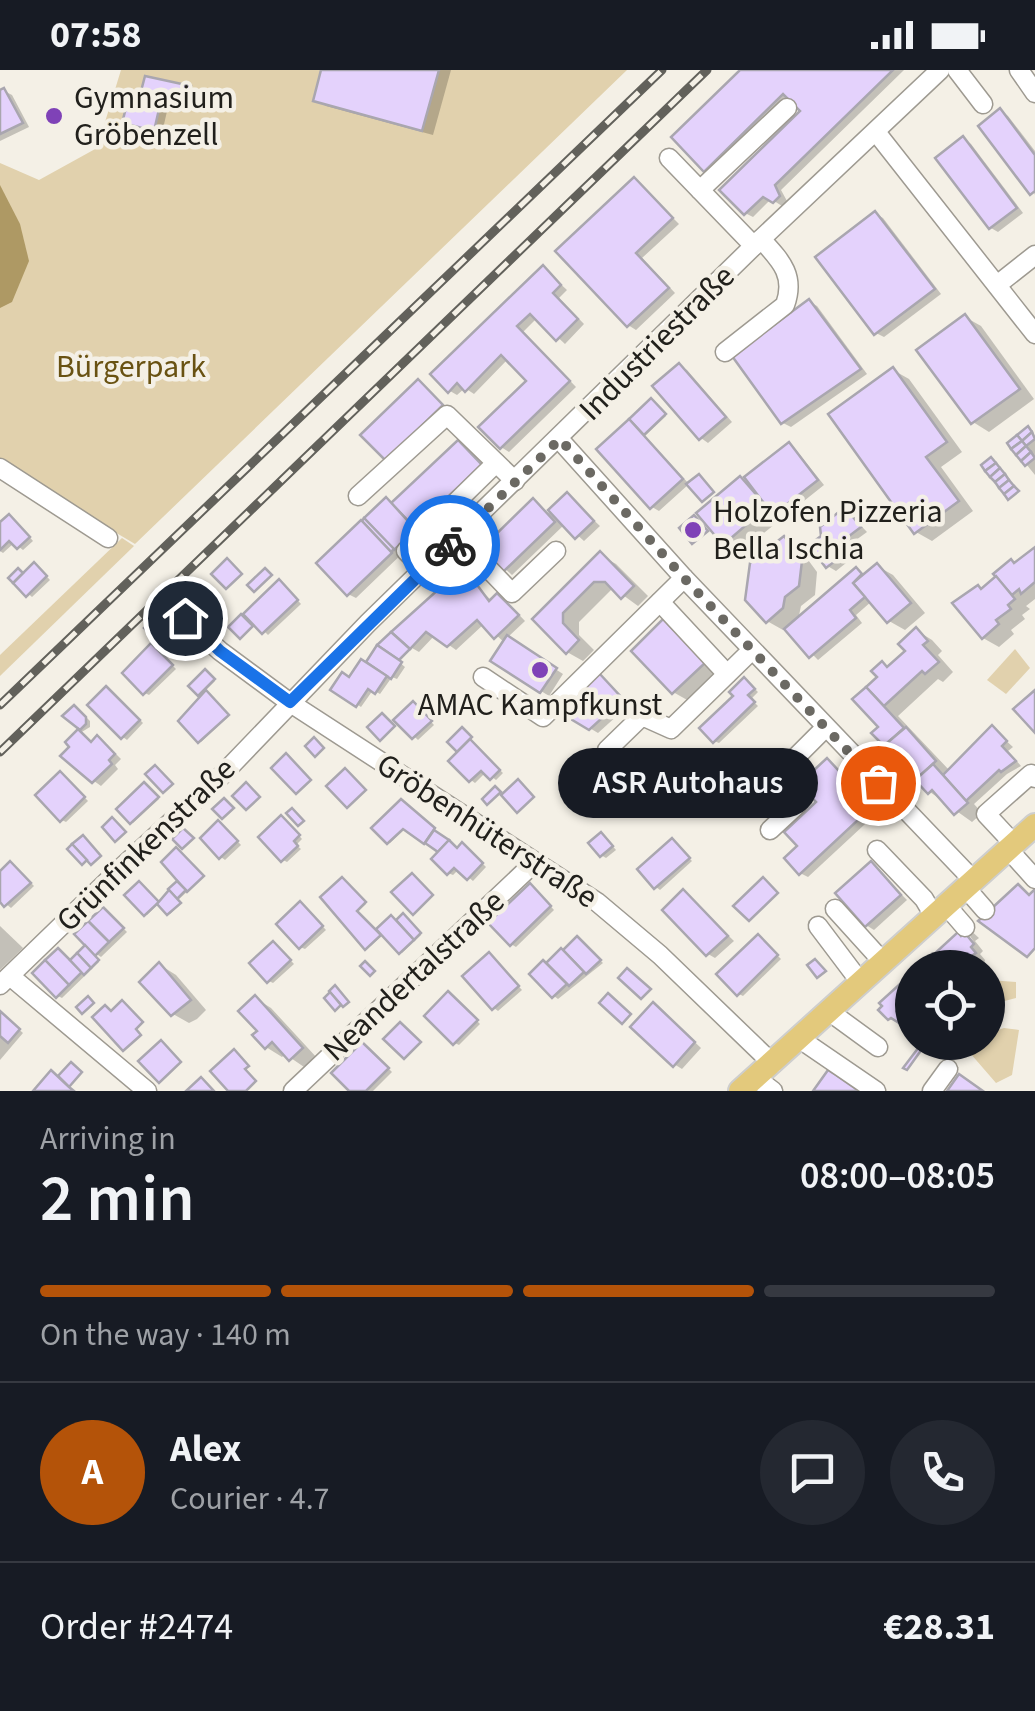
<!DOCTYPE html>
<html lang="en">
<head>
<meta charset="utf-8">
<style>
	:root { --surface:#171b24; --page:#242831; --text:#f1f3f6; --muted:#9ea1a6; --line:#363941; --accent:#b45309 }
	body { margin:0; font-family:"Source Sans 3",sans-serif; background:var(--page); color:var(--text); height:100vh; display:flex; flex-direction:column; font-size:38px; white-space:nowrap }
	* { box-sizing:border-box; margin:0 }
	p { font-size:32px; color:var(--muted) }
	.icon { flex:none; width:55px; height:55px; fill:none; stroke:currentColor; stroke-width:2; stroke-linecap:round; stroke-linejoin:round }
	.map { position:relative; height:1021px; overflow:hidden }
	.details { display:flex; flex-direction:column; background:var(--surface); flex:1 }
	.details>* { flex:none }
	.buttons { position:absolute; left:895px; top:880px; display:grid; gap:20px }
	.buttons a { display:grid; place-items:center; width:110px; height:110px; border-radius:50%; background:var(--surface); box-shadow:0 2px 8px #0004; font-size:50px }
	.pin { position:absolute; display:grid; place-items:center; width:85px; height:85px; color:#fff; margin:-42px; border:5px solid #fff; border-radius:50%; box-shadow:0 2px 10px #0007 }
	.courier { position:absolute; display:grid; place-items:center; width:100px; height:100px; margin:-50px; border:8px solid #1a73e8; border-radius:50%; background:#fff; color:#222; box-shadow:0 2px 12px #0007 }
	.bubble { position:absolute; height:70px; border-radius:35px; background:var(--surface); box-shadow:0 2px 8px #0004; font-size:32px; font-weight:600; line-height:70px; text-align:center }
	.headline em { font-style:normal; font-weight:600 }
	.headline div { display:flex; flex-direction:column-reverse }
	.headline { display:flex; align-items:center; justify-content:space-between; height:170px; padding:0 40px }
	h1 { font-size:65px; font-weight:600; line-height:75px }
	.bar { display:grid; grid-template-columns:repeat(4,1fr); gap:15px 10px; align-content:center; height:120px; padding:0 40px }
	.bar i { height:12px; border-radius:8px; background:var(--line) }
	.bar .current { background:var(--accent) }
	.bar p { grid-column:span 4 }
	.line { display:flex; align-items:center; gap:25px; padding:0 40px; border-top:2px solid var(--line) }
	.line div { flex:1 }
	.round { display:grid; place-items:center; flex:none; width:105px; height:105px; border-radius:52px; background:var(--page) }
	.status { display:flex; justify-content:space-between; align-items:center; height:70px; padding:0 50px; background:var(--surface); direction:ltr }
	.status svg { height:28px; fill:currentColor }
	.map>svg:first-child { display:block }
	.green { fill:#e1d1ad }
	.water { fill:#ae9964 }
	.shadow { fill:#0003 }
	.building { fill:#e4d2fc; stroke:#a9a6af; stroke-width:2.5 }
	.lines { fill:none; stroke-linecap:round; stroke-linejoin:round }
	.minor-casing { stroke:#9e9a91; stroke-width:21 }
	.major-casing { stroke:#cececd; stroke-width:26 }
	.minor { stroke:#fff; stroke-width:18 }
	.major { stroke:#e3c97c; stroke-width:22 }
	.rail-casing { stroke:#62615b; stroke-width:9 }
	.rail { stroke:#f4f0e6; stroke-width:5; stroke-dasharray:15; stroke-linecap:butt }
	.done { stroke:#6b6963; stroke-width:10; stroke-dasharray:0 18 }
	.route { stroke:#1a73e8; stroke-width:12 }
	.poi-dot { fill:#7f42b7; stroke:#f4f0e6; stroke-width:4 }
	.labels { text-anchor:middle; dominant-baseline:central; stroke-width:9; stroke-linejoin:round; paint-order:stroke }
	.poi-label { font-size:32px; fill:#21201c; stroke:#f4f0e6; text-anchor:start }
	.street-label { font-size:32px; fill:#21201c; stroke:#f4f0e6 }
	.park-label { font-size:32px; fill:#695212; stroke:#f4f0e6 }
</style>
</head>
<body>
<div class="status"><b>07:58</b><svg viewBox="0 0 49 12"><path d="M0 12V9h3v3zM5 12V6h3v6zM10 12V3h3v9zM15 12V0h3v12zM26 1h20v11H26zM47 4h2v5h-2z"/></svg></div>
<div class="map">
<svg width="1035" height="1021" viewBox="0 0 1035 1021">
	<rect width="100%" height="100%" fill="#f4f0e6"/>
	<!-- green -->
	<g class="green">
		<polygon points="121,0 627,0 135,474 0,394 0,93 39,110 97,78"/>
		<polygon points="122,468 134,476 0,606 0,585"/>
		<polygon points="1015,579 1030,598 1006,624 987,610"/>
		<polygon points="989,910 1016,912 1016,928 993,934 988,928"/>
		<polygon points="1004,958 1019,960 1012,1005 996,1013 970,983 976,973 988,972 988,963"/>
	</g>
	<!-- water -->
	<polygon class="water" points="0,115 20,154 29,191 12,232 0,238"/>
	<!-- shadow -->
	<g class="shadow">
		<polygon points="324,0 451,0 433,65 326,36 316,30"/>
		<polygon points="743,0 904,0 781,120 787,131 782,136 771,129 753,147 745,143 803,41 790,28 713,104 705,100"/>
		<polygon points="190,19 197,23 193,39 188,38 187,42 168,37 162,63 125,52 142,28"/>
		<polygon points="4,21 12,25 29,57 0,71 0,23"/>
		<polygon points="1001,41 1008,46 1035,81 1035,125"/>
		<polygon points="964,69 971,74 1023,143 998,162 991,158"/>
		<polygon points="635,110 679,154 642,188 675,223 636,260 628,255"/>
		<polygon points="876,144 883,148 941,224 884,267 876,263"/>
		<polygon points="543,198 567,220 559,228 584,254 565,274 537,248 523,262 576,317 509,382 501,377 530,311 508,289 474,324 465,318 457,325 450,321"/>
		<polygon points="809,232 817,236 867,304 791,357 783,353 735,286"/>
		<polygon points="965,247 981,256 1034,329 989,362 973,352"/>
		<polygon points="679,296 687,300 732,352 708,373 701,368"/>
		<polygon points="893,300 909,309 962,382 941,397 973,441 932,471 916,462"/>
		<polygon points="651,331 666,346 645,366 689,414 659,441 652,437 629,352 639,357"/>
		<polygon points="1028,359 1035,367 1035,405 1010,374"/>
		<polygon points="459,373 488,401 356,528 348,524 319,493 386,430 394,435"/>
		<polygon points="789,375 796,380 824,415 740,482 724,473 740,409 755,417"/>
		<polygon points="567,425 600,456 584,471 565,454 512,505 484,479 533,432 548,443"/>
		<polygon points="846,440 867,462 856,470 856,485 836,501 814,488 824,467"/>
		<polygon points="14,449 33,471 23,480 14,473 3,483 0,481 0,454"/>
		<polygon points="784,469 800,479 817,502 815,525 801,536 798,550 857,500 865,505 877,496 893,505 925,543 905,560 889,551 872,531 856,545 862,553 818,590 786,557 783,560 767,551"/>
		<polygon points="1035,480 1035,529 1026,536 1030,539 1022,545 1025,549 1011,560 1014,564 999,577 983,568 982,520"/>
		<polygon points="600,485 616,494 648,526 638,536 616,520 611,520 579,552 579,565 594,580 583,591 567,582 535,549"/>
		<polygon points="39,498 50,510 32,527 14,511 18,501 23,506"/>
		<polygon points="468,508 492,531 498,526 505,530 525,551 507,568 563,604 549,626 494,591 505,573 484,554 456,580 435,565 419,582 412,578 399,592 405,597 397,609 392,607 380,624 373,620 361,637 334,619 367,595 379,577"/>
		<polygon points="284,515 301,534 268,565 247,544"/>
		<polygon points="664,553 680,562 719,603 689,631 673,622"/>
		<polygon points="916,560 932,570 942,581 938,585 953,602 943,612 938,609 898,646 950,701 992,658 1013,677 1008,681 1021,696 1007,704 974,734 982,743 972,752 930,722 898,682 885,674 881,657 855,629 881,607 882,594 890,598 908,581"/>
		<polygon points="156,579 176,599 149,625 145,623"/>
		<polygon points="205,602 215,611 205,621 228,647 201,672 182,651 202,626 192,616"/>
		<polygon points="599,606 629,635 598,663 563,642"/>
		<polygon points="749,613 758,622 751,629 758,636 719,673 714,671"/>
		<polygon points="111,621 143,653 127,670 123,667"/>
		<polygon points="417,637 434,655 418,670 397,650"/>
		<polygon points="79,640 90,651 90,657 80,663 93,673 98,668 105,673 121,689 115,695 118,699 101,716 94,711 68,672 80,660 66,646"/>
		<polygon points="463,660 472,668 469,671 503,703 496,710 486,702 475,713 471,710 461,682"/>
		<polygon points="828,691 878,742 808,807 800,803 800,776 820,733"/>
		<polygon points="665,699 682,717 668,730 663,728"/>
		<polygon points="65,707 88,731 66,752 62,750"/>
		<polygon points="145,715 159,729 133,753 119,739"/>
		<polygon points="401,732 458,780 467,778 486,797 473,811 459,799 453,805 448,803 442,782 406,758 390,773 374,758"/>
		<polygon points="286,751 302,769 296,775 301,779 287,792 283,790"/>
		<polygon points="223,756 241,775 225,790 221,787"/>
		<polygon points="606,768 616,780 606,788 601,785"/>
		<polygon points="672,771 692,791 660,820 656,817"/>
		<polygon points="176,780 203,807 177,831 180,834 170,844 159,833 147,845 127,825 158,833 182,810"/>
		<polygon points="871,794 907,830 874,860 866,855"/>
		<polygon points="15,797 34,816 11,838 0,829 0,804"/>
		<polygon points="343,810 366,834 357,842 376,863 392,848 397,853 404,846 421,865 402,883 384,864 367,879 324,828"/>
		<polygon points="535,819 554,840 516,877 511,874"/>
		<polygon points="684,823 734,871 715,888 708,884"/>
		<polygon points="305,837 326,860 305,879 300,877"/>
		<polygon points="108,843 127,862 101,887 95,883"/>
		<polygon points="0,856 23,878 0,900"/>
		<polygon points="968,858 979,868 975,871 983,881 980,884 985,890 984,895 980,898 922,898 965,866 974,872 966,860"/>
		<polygon points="577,869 603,893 558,929 554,926 547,895"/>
		<polygon points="762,870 781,889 743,926 739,924"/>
		<polygon points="277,876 294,894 273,913 269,911"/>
		<polygon points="88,880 99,892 62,928 58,926 71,892"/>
		<polygon points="493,888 522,920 498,941 494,938"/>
		<polygon points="160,895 176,905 206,940 197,949 189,953 173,944"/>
		<polygon points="912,906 912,958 890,949 882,933"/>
		<polygon points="453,927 480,954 459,975 455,973"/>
		<polygon points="255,928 271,938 318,989 307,999 285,984 282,987 266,977"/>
		<polygon points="661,940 701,978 682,999 674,994"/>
		<polygon points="0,943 23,963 0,990"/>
		<polygon points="367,977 392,1002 373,1021 352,1021"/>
	</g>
	<!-- building -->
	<g class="building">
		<polygon points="321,0 439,0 422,61 313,31"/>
		<polygon points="740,0 893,0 775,115 780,126 773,133 763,127 744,145 719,120 800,41 783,24 704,102 671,67"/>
		<polygon points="145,6 191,16 186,37 181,36 180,40 160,35 154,61 122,53 130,23 140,25"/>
		<polygon points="4,18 23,53 0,64 0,20"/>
		<polygon points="1000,38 1035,85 1035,121 1030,125 978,56"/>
		<polygon points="963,66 1017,138 989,159 935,88"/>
		<polygon points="634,107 673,148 636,183 669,218 627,257 555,181"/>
		<polygon points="875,141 935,219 874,265 815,187"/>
		<polygon points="543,195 561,215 553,223 578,249 556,271 530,244 517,256 570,311 500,379 478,357 526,311 501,285 465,322 457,313 448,323 430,304"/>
		<polygon points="809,229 861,299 781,354 732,286"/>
		<polygon points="965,244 1020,319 971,354 916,280"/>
		<polygon points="679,293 726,347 699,370 652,316"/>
		<polygon points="893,297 947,372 926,387 959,431 914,464 828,344"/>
		<polygon points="418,309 443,335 386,391 360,365"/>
		<polygon points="651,328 666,344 644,365 629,349"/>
		<polygon points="629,349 683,409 650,439 596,379"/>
		<polygon points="1028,356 1032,362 1022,371 1017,365"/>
		<polygon points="1032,362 1035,369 1026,376 1022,371"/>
		<polygon points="1017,365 1022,371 1011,379 1007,373"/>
		<polygon points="458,370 482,395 415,458 391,433"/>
		<polygon points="1022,371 1026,376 1016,385 1011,379"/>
		<polygon points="789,372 818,410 773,445 744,407"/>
		<polygon points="1026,376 1031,382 1021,391 1016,385"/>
		<polygon points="1031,382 1035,388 1025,396 1021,391"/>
		<polygon points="991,387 996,393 985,401 981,395"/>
		<polygon points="996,393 1000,398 990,407 985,401"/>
		<polygon points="1000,398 1005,404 995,412 990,407"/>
		<polygon points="699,404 714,422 702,432 686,414"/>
		<polygon points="1005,404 1009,410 999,418 995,412"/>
		<polygon points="740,406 767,437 723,475 696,443"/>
		<polygon points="1009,410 1014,416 1004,424 999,418"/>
		<polygon points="1014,416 1019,421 1008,430 1004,424"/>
		<polygon points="567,422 594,451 575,469 548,440"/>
		<polygon points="386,427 416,460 394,480 364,448"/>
		<polygon points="533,428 555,452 503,502 481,479"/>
		<polygon points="845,437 861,457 849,466 849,480 826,498 817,486 813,490 804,479 821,466 820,457"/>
		<polygon points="9,444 30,467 17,479 9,471 0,480 0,452"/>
		<polygon points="694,445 708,461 692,474 679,458"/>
		<polygon points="364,448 394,479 391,482 362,451"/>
		<polygon points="361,450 392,483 347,526 316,493"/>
		<polygon points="784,466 802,491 799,516 785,527 783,538 766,553 745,530 750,493"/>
		<polygon points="1035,477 1035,512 1021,524 1019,519 1012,525 993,504 1011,489 1014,493"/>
		<polygon points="600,481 634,516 621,529 605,512 594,512 563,543 563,553 579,570 566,584 532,549"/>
		<polygon points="227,488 242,504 226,519 211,504"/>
		<polygon points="34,492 47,506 26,527 13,513"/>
		<polygon points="877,493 911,533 887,553 853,513"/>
		<polygon points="856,497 862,504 853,513 865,527 850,540 856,548 809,588 784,559"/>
		<polygon points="18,498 23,503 13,513 8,508"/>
		<polygon points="265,498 272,505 254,522 247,515"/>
		<polygon points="460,500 475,512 489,531 497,523 519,545 494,569 477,550 447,577 426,562 410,579 391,562"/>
		<polygon points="996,506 1015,529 1008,535 1011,539 996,550 999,554 982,569 952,533 978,515 981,519"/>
		<polygon points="279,509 298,530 262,564 243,544"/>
		<polygon points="213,527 224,538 213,548 202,537"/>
		<polygon points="159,543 168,552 153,567 144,558"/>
		<polygon points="241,544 253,556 240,569 228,557"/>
		<polygon points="663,549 705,593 672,624 631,581"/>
		<polygon points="916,557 928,571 923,575 939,592 925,604 922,601 884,636 866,617 877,607 871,601 882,591 887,597 905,581 898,574"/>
		<polygon points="391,562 410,579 399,590 377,575"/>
		<polygon points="182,563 191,572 176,588 166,578"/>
		<polygon points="507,565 557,598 540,623 490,591"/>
		<polygon points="151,573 173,595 143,625 122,603"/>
		<polygon points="377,575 402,592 391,609 366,592"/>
		<polygon points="361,589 387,606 375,624 368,619 356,637 330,620 342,602 349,607"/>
		<polygon points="205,599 215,609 198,626 188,616"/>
		<polygon points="599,603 623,629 589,660 559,642"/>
		<polygon points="744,607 755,619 748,625 755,632 713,673 699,658 733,626 729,622"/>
		<polygon points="106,616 140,650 121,669 87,635"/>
		<polygon points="866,617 904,658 884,676 871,663 878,657 852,629"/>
		<polygon points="206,620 229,645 198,673 178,651"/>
		<polygon points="1035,620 1035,663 1013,639"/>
		<polygon points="413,631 432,651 412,669 393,650"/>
		<polygon points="74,635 86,647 86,654 80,660 62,646"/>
		<polygon points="382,643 395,656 380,671 367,657"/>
		<polygon points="992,655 1007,671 1002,676 1016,691 1001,702 999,700 966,731 943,705"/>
		<polygon points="462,657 472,667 457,682 447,672"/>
		<polygon points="906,657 936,691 915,710 909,702 911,700 887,673"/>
		<polygon points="78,659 91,672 97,665 115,684 109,690 112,694 92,713 60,686 69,677 65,672"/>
		<polygon points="314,667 324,678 315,687 305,676"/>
		<polygon points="470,669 500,700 490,710 481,701 469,712 448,691"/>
		<polygon points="286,683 311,710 296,724 271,698"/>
		<polygon points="827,688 872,737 799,805 784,788 797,776 784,762 816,732 799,714"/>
		<polygon points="660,693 679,714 662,730 643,710"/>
		<polygon points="933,694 968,733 954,745 932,720 928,724 915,710"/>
		<polygon points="155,695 173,714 163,723 145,704"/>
		<polygon points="345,698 366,720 347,738 326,716"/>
		<polygon points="60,701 85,727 60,752 35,725"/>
		<polygon points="518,709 534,727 517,743 501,725"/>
		<polygon points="144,712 159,727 130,754 116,739"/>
		<polygon points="246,712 260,727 246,740 232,726"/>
		<polygon points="495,716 501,722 487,735 482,729"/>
		<polygon points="224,728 234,738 222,749 212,739"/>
		<polygon points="401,729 435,758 424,774 403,759 387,774 371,758"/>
		<polygon points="292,738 304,751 298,756 286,743"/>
		<polygon points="281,745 300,765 294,771 298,776 281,792 258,767"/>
		<polygon points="112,747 126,762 115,772 102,757"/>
		<polygon points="218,750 238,771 219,789 200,768"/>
		<polygon points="183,758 194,768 182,779 172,769"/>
		<polygon points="434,760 449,770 438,782 425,773"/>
		<polygon points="601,762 613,776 600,787 588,773"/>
		<polygon points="83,765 101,786 91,795 72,774"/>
		<polygon points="672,768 690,788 654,819 637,799"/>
		<polygon points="449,770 457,778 462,772 483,793 467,810 454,798 447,805 431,789"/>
		<polygon points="72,774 87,790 82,795 67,779"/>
		<polygon points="176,777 204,806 187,822 161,792"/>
		<polygon points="10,791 31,813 4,837 0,832 0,801"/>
		<polygon points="871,791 901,825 865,857 835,823"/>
		<polygon points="412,803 433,825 413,845 391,822"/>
		<polygon points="342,807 366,832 357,841 381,865 365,880 320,827"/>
		<polygon points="763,807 778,823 749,851 733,836"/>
		<polygon points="139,811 159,832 144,846 124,825"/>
		<polygon points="177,811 186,820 177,829 168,819"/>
		<polygon points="530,813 551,836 510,876 488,853"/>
		<polygon points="1018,814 1029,825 1035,819 1035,878 1027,887 978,851"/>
		<polygon points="683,819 728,866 706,886 662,840"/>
		<polygon points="169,820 181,833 167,845 157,834"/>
		<polygon points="300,831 323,856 299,879 276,854"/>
		<polygon points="103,837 124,858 109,872 88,851"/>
		<polygon points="403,843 421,863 414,870 396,850"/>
		<polygon points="391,845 414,870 399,884 376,859"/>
		<polygon points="88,851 109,872 95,886 74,864"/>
		<polygon points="958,862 961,866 965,863 974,874 971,877 976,883 973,885 976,888 960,898 919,898"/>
		<polygon points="758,864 778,885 737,926 716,904"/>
		<polygon points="577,866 601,890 586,904 563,880"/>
		<polygon points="273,871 291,890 267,913 249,893"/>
		<polygon points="85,875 99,890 91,898 77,883"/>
		<polygon points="58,878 82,902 69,915 45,890"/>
		<polygon points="561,878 584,902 569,916 546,893"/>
		<polygon points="489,882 519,916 492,940 462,906"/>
		<polygon points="77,883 91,898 84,905 70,890"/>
		<polygon points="815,889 826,901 817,908 807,895"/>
		<polygon points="45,890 69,915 56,928 32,903"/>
		<polygon points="543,890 567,914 552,928 529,904"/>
		<polygon points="365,891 375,901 370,906 360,896"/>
		<polygon points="159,892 191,930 171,946 139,912"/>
		<polygon points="627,898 651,919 641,929 618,908"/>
		<polygon points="912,903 912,940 906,946 908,949 902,955 891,948 888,950 878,940 882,936 879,933"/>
		<polygon points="335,915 349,932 343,937 329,921"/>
		<polygon points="448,921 478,950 453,975 424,946"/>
		<polygon points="330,922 341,935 335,941 324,928"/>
		<polygon points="608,923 631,944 622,954 599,933"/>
		<polygon points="255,925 303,978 289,991 272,972 265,979 252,965 257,961 238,941"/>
		<polygon points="88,926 94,933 82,944 76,937"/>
		<polygon points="122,930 143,952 136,959 141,965 123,981 92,947 105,935 111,941"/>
		<polygon points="653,932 695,972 673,997 630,957"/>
		<polygon points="0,941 20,959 8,973 0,966"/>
		<polygon points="400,952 421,972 404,989 383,969"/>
		<polygon points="161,970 181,992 159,1013 138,991"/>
		<polygon points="362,972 389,998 366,1021 349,1021 331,1003"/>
		<polygon points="919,977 922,979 907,1000 903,998"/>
		<polygon points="234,979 249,996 245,999 256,1011 246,1021 228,1021 210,1001"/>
		<polygon points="71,992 82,1002 69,1017 58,1006"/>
		<polygon points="51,1000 69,1017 74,1021 33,1021"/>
		<polygon points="828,1000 836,1005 859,1021 813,1021"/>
		<polygon points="959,1004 983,1021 947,1021"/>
		<polygon points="201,1007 214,1021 186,1021"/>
	</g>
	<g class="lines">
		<!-- minor casing -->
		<g class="minor-casing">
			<g id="minor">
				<polyline points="957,0 983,34"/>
				<polyline points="1019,0 1035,23"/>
				<polyline points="876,62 1035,264"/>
				<polyline points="669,88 754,176"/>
				<polyline points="700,120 787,38"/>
				<polyline points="997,215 1035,185"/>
				<path d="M725,282L785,235C796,205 780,190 761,169"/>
				<polyline points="559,369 684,508 973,810"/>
				<polyline points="0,398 108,468"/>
				<polyline points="358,426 447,345 515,411"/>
				<polyline points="458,467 512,523 556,481"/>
				<polyline points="424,499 406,481 496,393"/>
				<polyline points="660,532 727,604"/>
				<polyline points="163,568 185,549 220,581 289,632 597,832 660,885 773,994"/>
				<polyline points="483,607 543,647 684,508"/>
				<polyline points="607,680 642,646 671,659 752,580"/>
				<polyline points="770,760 797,735 775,708 825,658"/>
				<polyline points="1014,774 986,744 1031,704 1035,708"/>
				<polyline points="1008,779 1035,809"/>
				<polyline points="877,780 924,829 934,846"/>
				<polyline points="965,817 985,840"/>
				<polyline points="946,835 965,857"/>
				<polyline points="835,839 883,892"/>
				<polyline points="818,856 861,913"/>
				<polyline points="10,906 147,1021"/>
				<polyline points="0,915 120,799 220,707 368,553 761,169 940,0"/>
				<polyline points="830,942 878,977"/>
				<polyline points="800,969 876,1021"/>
				<polyline points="756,1008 773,1021"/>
				<polyline points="293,1021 535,792"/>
				<polyline points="932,1021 948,999"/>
			</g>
		</g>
		<!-- major casing -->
		<g class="major-casing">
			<polyline id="major" points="740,1021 1035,755"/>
		</g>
		<!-- minor -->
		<use href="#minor" class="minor"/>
		<!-- major -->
		<use href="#major" class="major"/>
		<!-- rail casing -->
		<g class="rail-casing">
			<g id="rail">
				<polyline points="0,635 662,0"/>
				<polyline points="0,682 707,0"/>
			</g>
		</g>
		<!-- rail -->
		<use href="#rail" class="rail"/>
	</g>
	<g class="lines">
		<!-- done -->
		<polyline class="done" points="450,475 560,369 684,508 878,713"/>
		<!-- route -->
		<polyline class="route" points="185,548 220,581 290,632 450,475"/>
	</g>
	<!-- markers -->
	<g class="poi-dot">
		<circle cx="54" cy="46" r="10"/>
		<circle cx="693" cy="460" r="10"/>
		<circle cx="540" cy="600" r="10"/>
	</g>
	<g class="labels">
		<!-- poi labels -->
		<g class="poi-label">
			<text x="74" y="28">Gymnasium<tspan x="74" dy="37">Gröbenzell</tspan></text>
			<text x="713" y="442">Holzofen Pizzeria<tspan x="713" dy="37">Bella Ischia</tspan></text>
			<text x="540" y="635" text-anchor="middle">AMAC Kampfkunst</text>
		</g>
		<!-- street labels -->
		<g class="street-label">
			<text transform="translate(657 273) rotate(-45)">Industriestraße</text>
			<text transform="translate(487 761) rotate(33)">Gröbenhüterstraße</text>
			<text transform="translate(146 775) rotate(-44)">Grünfinkenstraße</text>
			<text transform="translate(414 906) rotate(-43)">Neandertalstraße</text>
		</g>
		<!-- park labels -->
		<g class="park-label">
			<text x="131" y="297">Bürgerpark</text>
		</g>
	</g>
</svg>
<div class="buttons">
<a><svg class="icon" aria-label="locate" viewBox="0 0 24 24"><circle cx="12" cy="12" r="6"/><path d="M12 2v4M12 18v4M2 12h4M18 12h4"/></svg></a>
</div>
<div class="pin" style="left:878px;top:713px;background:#ea580c"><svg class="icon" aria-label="bag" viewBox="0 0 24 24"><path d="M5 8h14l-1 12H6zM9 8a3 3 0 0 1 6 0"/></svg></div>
<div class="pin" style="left:185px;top:548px;background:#1f2937"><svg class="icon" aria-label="home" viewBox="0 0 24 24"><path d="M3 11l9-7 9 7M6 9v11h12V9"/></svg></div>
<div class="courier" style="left:450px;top:475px"><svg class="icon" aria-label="bike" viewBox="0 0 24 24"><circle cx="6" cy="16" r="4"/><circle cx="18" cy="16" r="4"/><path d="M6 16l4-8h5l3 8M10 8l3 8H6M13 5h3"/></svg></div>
<div class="bubble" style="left:558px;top:678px;width:260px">ASR Autohaus</div>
</div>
<section class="details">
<div class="headline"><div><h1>2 min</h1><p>Arriving in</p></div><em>08:00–08:05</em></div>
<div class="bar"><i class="current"></i><i class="current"></i><i class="current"></i><i></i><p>On the way · 140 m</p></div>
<div class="line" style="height:180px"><b class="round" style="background:var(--accent);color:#fff">A</b><div><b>Alex</b><p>Courier · 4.7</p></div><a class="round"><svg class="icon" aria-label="chat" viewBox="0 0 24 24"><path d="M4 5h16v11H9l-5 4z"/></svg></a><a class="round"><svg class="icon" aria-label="phone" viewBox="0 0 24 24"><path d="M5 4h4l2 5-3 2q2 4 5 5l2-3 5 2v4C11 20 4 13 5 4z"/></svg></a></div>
<div class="line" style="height:130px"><div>Order #2474</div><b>€28.31</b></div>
</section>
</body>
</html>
